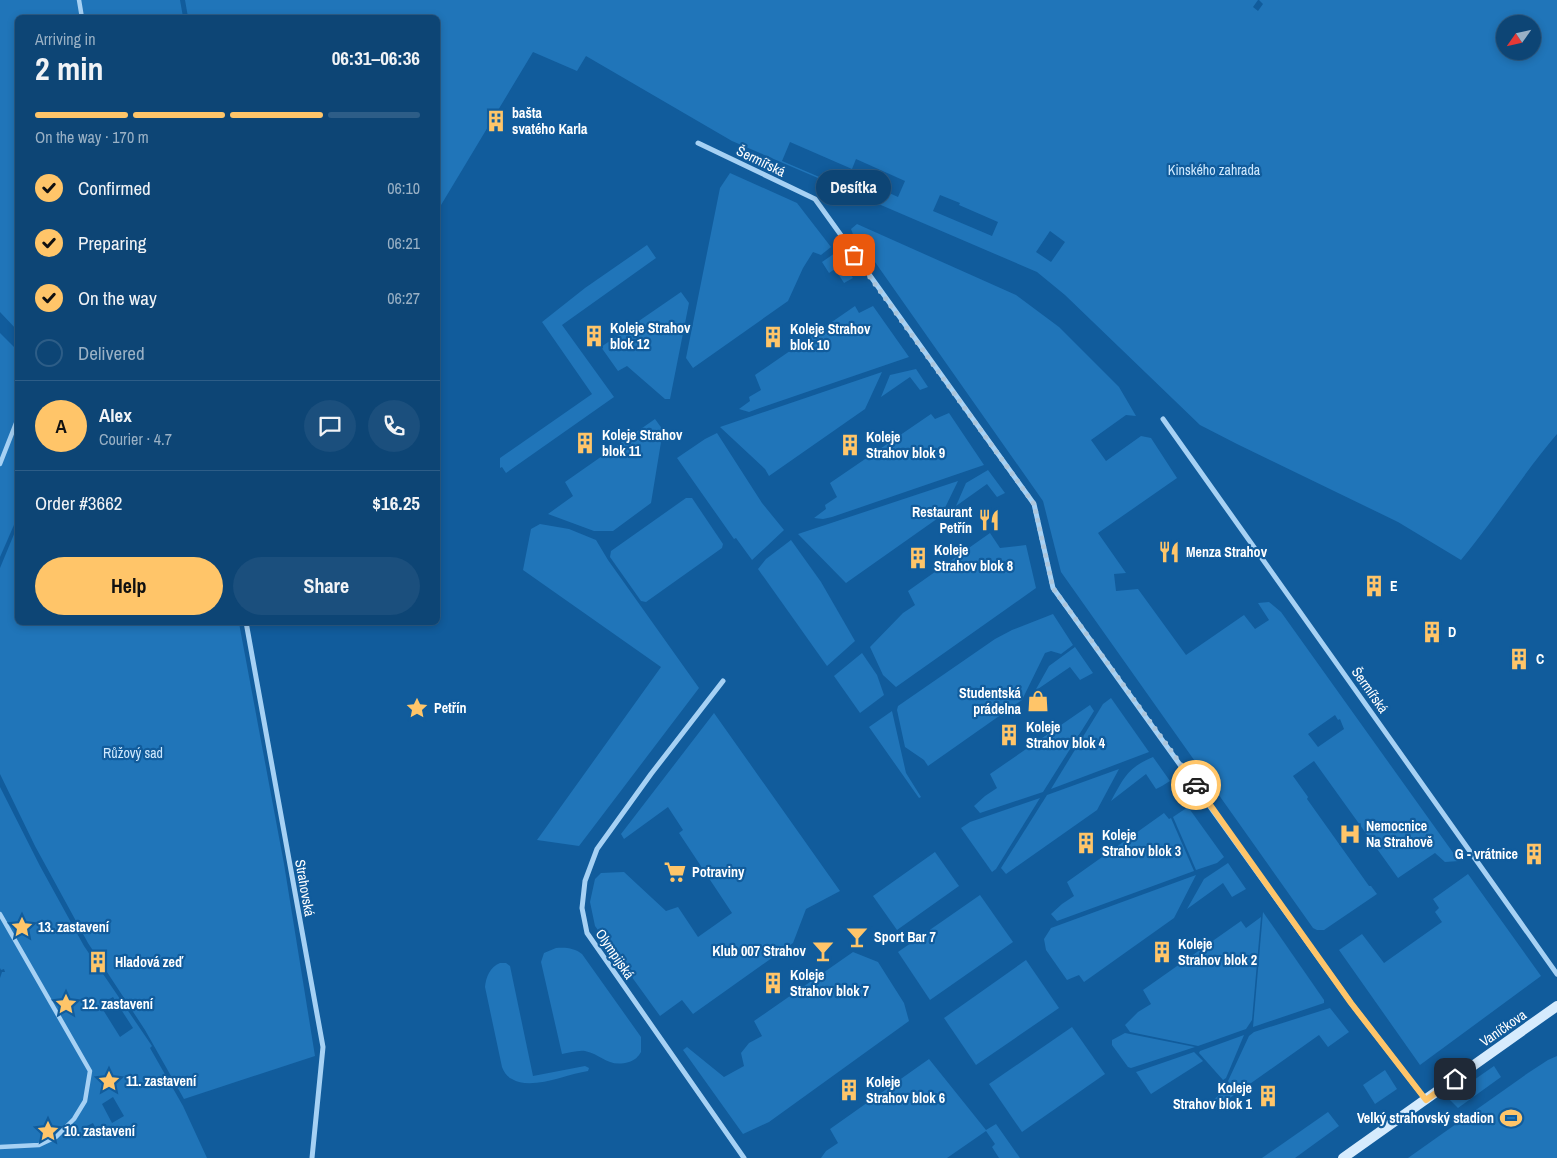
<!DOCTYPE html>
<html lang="en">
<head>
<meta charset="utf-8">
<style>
	:root { --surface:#0d4575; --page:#1b4f7d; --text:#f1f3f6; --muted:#9ab1c5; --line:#2d5d87; --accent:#ffc569 }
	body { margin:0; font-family:"Archivo Narrow",sans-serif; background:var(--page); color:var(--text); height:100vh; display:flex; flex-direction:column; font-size:19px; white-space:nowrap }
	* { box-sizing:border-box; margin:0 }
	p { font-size:16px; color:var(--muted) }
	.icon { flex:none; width:28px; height:28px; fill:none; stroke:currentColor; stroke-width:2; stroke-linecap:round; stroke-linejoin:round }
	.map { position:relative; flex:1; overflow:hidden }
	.panel { position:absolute; left:15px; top:15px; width:425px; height:610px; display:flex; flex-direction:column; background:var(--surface); border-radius:8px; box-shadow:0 2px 8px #0003,0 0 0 1px var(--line) }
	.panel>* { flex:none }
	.needle { width:32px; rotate:236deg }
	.controls { position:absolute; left:1496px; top:15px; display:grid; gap:10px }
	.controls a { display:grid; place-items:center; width:45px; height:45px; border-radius:50%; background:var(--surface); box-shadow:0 2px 8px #0003,0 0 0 1px var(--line); font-size:25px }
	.pin { position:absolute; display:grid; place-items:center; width:42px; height:42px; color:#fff; margin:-21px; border-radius:10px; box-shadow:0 2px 8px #0006 }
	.courier { position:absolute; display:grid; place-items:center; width:50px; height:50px; margin:-25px; border:4px solid #ffc569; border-radius:50%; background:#fff; color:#222; box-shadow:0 1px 6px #0007 }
	.bubble { position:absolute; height:35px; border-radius:18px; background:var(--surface); box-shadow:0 2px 8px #0003,0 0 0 1px var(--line); font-size:16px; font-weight:800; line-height:35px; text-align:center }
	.headline em { font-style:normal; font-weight:800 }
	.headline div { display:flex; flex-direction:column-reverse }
	.headline { display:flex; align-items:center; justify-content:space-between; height:85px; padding:0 20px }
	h1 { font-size:32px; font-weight:800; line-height:38px }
	.bar { display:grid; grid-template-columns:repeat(4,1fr); gap:8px 5px; align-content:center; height:60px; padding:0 20px }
	.bar i { height:6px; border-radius:4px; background:var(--line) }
	.bar .active { background:var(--accent) }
	.bar p { grid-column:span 4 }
	.line { display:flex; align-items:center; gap:12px; padding:0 20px; border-top:1px solid var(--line) }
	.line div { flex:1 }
	.round { display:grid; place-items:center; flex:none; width:52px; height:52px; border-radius:26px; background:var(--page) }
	ol { padding:0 20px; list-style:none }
	li { display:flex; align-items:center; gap:15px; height:55px }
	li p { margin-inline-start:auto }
	li .icon { padding:5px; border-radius:50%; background:var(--accent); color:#111; stroke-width:4 }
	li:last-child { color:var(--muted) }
	li i { width:28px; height:28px; border:2px solid var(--line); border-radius:50% }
	.button { display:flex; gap:10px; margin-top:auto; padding:10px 20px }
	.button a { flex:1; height:58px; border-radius:30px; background:var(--accent); color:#111; font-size:20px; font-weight:800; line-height:58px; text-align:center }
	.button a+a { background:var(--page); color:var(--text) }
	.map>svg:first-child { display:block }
	.green { fill:#2075b9; fill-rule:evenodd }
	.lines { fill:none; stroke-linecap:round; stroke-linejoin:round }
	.pedestrian { stroke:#a6d1f4; stroke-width:4.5 }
	.minor { stroke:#a6d1f4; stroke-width:5 }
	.secondary { stroke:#d6ebfd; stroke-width:10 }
	.done { stroke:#acc6dc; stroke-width:5; stroke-dasharray:0 9 }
	.route { stroke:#ffc569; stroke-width:6 }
	.labels { text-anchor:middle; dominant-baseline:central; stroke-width:4.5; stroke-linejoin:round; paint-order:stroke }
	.poi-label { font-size:14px; font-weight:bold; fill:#fff; stroke:#115c9c; text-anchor:start }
	.street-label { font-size:14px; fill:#fff; stroke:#115c9c }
	.park-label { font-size:14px; fill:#cfe9fe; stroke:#115c9c }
</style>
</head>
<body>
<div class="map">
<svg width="1557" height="1158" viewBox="0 0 1557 1158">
	<rect width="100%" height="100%" fill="#115c9c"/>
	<!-- green -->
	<g class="green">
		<polygon points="0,0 180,0 183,17 18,18 17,330 0,312"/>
		<path d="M185,0H1258L1253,7L1258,11L1263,4L1259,0H1557V434C1523,474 1495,519 1461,560L1398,522L1237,444L1200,425L1065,295L1037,272L732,141L586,56L577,71L533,52L438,210V18L188,17ZM1505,24H1532V51H1505ZM790,142L852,169L856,159L905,181L898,197L885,191L880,203L782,161ZM940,195L960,203L959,205L998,222L992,236L933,211ZM1050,231L1065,242L1051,262L1036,252Z"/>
		<polygon points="730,173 797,203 831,247 821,255 813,252 803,268 788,301 693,368 686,358 720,188"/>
		<path d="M857,224L1016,295L1059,327L1119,387L1136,416L1126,415L1091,440L1106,461L1141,436L1151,438L1177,478L1098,533L1126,573L1114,574L1116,591L1138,589L1186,655L1244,615L1255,629L1269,620L1258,603L1269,602L1281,612L1459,861L1445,862L1435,853L1398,878L1314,761L1293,776L1308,797L1307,799L1369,886H1371L1377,894L1324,930H1317L1313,928L1061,572L1043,501L856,235L854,237L851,229ZM1335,715L1338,720L1340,719L1344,729L1318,747L1308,734Z"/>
		<polygon points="647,245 656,258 562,325 614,397 506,473 502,467 500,468 500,458 592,394 542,322 585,288"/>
		<polygon points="835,253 853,278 844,283 835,269 829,273 822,262"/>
		<polygon points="681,292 689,303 670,399 665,399 627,366 618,371 601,347"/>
		<polygon points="855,306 859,313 873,306 909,357 757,409 749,412 739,409 750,401 749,397 761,390 755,375"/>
		<polygon points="0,333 18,351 17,518 0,557"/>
		<polygon points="916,369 928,387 920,390 910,377 881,397 890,375"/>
		<polygon points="882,372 865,409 769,476 765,469 720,427"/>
		<polygon points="949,413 984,465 832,517 823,519 814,518 826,509 825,505 837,497 830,483 931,414 935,419"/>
		<polygon points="655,419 663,430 651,503 613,531 594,531 548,514 573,496 565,482"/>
		<polygon points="717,433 762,503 784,530 752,560 736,538 734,539 677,458 705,439"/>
		<polygon points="988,470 1005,493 997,497 987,484 956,506 966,483"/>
		<polygon points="958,481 941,516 846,583 798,534"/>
		<polygon points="686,498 692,498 723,544 722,548 646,602 641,601 610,557 611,551"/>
		<polygon points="540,524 569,529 596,540 608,560 699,688 579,846 537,840 661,667 523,570 531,529"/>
		<polygon points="17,527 18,622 239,623 284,864 315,1056 184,1099 145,1030 88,943 35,846 0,774 0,568"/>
		<polygon points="990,533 1000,548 1026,545 1036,588 896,687 883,675 870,647 903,613 915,605 908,591"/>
		<polygon points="791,540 821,582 855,641 827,666 758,569 766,559"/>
		<polygon points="1053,614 1073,645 1061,654 1051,651 1045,653 1022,700 928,766 924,760 905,747 897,710 898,706 995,639 1012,630"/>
		<polygon points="1075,647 1093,673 1080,680 1070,667 1035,691 1049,666"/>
		<polygon points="862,653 877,675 884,695 860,713 834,676"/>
		<polygon points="1111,698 1149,752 1051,789 1103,704"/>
		<polygon points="1090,705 1094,711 1043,792 980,813 974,806 985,796 997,788 990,774"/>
		<polygon points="892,711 906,773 921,797 919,798 869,727"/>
		<polygon points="714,713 840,891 806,909 793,943 693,1014 682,1000 660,1016 595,926 590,902 595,879 601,873 624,872 666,911 678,907 698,937 732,913 679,833 683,830 668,807 624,839 621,834"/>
		<path d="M1153,757L1170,781L1162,786L1156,789L1146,774L1111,801C1124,778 1127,768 1153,757Z"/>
		<polygon points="1119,769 1097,810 1006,874 1001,868 1047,795"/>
		<path d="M0,787L40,866L84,946L152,1046L150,1048L183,1106L207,1158H0V978L2,972H5L4,969L1,970L0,968ZM113,997L133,1028L120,1037L100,1005ZM113,1097L124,1116L112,1123L102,1104ZM93,1123L98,1133L91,1137L85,1127Z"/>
		<polygon points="1040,798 996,869 992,872 961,828 970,822"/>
		<polygon points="1188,807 1224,857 1217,863 1196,870 1173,817"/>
		<polygon points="1164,813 1169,819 1171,818 1194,871 1057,921 1051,914 1062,904 1074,896 1067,882"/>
		<polygon points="935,852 959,886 897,930 873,896"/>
		<polygon points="1228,863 1246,889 1232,897 1223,883 1187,909 1204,879"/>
		<polygon points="1468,874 1541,976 1420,1065 1339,950 1362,934 1384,963 1442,922 1435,912 1439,908 1433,899"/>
		<polygon points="1196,875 1174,918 1084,982 1079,975 1067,980 1046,950 1044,939 1051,928"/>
		<polygon points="980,895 1013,942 930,1000 898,952"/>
		<polygon points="1263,912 1324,1000 1324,1003 1253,1027"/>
		<polygon points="1261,917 1252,1020 1246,1029 1198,1046 1130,1032 1125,1025 1138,1012 1151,1004 1143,990 1241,921 1246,928"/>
		<path d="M556,948C565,947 575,948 582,954L641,1037V1052C638,1057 635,1060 629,1062C608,1068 603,1055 585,1051C578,1050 569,1053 562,1054L541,962L544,953Z"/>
		<polygon points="853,952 878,962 904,1003 909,1021 769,1122 743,1134 683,1050 687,1047 724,1077 744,1066 741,1053 749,1043 762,1036 754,1021"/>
		<polygon points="1026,960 1059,1008 976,1065 944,1018"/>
		<path d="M500,963H506L510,966L533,1076L585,1066L589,1068L588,1071C567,1074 531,1091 512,1079C507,1077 504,1072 502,1067L485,987C486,977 490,967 500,963Z"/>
		<polygon points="1330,1008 1349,1032 1328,1047 1319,1035 1213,1110 1209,1104 1230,1085 1228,1081 1249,1036 1254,1032"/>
		<polygon points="1072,1027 1105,1074 1022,1132 989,1084"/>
		<polygon points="1125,1033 1195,1047 1131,1068 1128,1067 1112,1045 1112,1040"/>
		<polygon points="1244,1035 1226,1078 1223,1080 1199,1053 1200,1051"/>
		<polygon points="1194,1052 1203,1061 1151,1094 1136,1072"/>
		<polygon points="1557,1056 1557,1158 1408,1158 1528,1073 1548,1060"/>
		<polygon points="929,1059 986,1130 996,1124 1020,1158 999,1158 992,1147 995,1144 986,1131 947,1158 821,1158 826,1151 838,1143 830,1129"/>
		<polygon points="1494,1066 1501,1077 1458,1108 1448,1098"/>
		<polygon points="1385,1070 1397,1089 1375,1104 1363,1085"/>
		<polygon points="1328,1112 1339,1126 1295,1158 1262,1158"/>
	</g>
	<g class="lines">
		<!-- pedestrian -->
		<g class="pedestrian">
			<polyline points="79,0 82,18"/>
			<polyline points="0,464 18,418"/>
			<polyline points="0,914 90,1071 85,1101 74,1119 56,1137 39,1145 0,1147"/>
		</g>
		<!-- minor -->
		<g class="minor">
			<polyline points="698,143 815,199 1034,504 1053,588 1351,1003 1425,1099"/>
			<polyline points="1163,419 1557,974"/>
			<polyline points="246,622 323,1047 312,1158"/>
			<polyline points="723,681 651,774 597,849 585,881 582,908 587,933 744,1158"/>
		</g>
		<!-- secondary -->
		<polyline class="secondary" points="1343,1158 1557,1006"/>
	</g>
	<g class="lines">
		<!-- done -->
		<polyline class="done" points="854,255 1034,504 1053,588 1196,785"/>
		<!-- route -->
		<polyline class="route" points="1196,785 1351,1003 1426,1100 1455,1079"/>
	</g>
	<!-- icons -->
	<defs>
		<g id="building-bare" transform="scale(1.725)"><path d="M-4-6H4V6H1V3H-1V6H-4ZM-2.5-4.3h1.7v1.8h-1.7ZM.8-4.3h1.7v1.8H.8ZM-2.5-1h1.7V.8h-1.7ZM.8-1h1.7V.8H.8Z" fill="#ffc569" stroke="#115c9c" stroke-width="2.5" paint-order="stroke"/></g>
		<g id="restaurant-bare" transform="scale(1.725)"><path d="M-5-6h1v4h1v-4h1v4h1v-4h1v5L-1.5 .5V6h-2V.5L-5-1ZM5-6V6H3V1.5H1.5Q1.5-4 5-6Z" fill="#ffc569" stroke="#115c9c" stroke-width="2.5" paint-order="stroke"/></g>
		<g id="shop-bare" transform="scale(1.725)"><path d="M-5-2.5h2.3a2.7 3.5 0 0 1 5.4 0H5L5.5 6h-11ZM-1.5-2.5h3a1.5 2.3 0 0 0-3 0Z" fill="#ffc569" stroke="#115c9c" stroke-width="2.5" paint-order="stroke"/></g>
		<g id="sight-bare" transform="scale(1.725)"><path d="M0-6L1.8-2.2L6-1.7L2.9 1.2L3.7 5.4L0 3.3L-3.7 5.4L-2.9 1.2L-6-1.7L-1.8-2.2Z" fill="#ffc569" stroke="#115c9c" stroke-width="2.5" paint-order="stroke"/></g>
		<g id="hospital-bare" transform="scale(1.725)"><path d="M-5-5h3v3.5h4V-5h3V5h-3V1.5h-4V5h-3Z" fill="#ffc569" stroke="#115c9c" stroke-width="2.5" paint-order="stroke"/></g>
		<g id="supermarket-bare" transform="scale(1.725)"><path d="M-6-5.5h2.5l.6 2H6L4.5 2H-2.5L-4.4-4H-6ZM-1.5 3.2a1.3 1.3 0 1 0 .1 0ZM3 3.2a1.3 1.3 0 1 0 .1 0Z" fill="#ffc569" stroke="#115c9c" stroke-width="2.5" paint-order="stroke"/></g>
		<g id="bar-bare" transform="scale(1.725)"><path d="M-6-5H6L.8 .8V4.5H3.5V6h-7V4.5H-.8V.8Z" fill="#ffc569" stroke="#115c9c" stroke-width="2.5" paint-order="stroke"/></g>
		<g id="stadium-bare" transform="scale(1.725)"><path d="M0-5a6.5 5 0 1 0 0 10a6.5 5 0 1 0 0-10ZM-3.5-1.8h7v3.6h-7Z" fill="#ffc569" stroke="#115c9c" stroke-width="2.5" paint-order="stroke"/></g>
	</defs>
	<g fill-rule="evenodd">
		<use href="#building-bare" x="496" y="121"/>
		<use href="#building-bare" x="594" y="336"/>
		<use href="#building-bare" x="773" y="337"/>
		<use href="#building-bare" x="585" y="443"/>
		<use href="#building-bare" x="850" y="445"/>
		<use href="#restaurant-bare" x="989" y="520"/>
		<use href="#restaurant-bare" x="1169" y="552"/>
		<use href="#building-bare" x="918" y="558"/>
		<use href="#building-bare" x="1374" y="586"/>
		<use href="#building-bare" x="1432" y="632"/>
		<use href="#building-bare" x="1519" y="659"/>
		<use href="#shop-bare" x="1038" y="701"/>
		<use href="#sight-bare" x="417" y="708"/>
		<use href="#building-bare" x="1009" y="735"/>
		<use href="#hospital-bare" x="1350" y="834"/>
		<use href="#building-bare" x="1086" y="843"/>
		<use href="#building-bare" x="1534" y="854"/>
		<use href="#supermarket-bare" x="675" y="872"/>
		<use href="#sight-bare" x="22" y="927"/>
		<use href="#bar-bare" x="857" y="937"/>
		<use href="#bar-bare" x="823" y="951"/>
		<use href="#building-bare" x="1162" y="952"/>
		<use href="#building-bare" x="98" y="962"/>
		<use href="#building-bare" x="773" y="983"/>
		<use href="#sight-bare" x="66" y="1004"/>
		<use href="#sight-bare" x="109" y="1081"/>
		<use href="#building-bare" x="849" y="1090"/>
		<use href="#building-bare" x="1268" y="1096"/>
		<use href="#stadium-bare" x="1511" y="1118"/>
		<use href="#sight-bare" x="48" y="1131"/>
	</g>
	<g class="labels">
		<!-- poi labels -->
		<g class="poi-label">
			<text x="512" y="113">bašta<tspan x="512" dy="16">svatého Karla</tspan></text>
			<text x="610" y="328">Koleje Strahov<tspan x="610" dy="16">blok 12</tspan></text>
			<text x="790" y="329">Koleje Strahov<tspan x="790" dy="16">blok 10</tspan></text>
			<text x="602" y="435">Koleje Strahov<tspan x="602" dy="16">blok 11</tspan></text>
			<text x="866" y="437">Koleje<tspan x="866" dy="16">Strahov blok 9</tspan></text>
			<text x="972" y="512" text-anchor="end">Restaurant<tspan x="972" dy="16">Petřín</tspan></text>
			<text x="934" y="550">Koleje<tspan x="934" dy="16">Strahov blok 8</tspan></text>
			<text x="1186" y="552">Menza Strahov</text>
			<text x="1390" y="586">E</text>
			<text x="1448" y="632">D</text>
			<text x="1536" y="659">C</text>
			<text x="1021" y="693" text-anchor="end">Studentská<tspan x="1021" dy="16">prádelna</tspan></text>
			<text x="434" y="708">Petřín</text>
			<text x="1026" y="727">Koleje<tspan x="1026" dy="16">Strahov blok 4</tspan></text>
			<text x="1366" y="826">Nemocnice<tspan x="1366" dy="16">Na Strahově</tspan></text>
			<text x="1102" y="835">Koleje<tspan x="1102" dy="16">Strahov blok 3</tspan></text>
			<text x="1518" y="854" text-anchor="end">G - vrátnice</text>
			<text x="692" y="872">Potraviny</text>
			<text x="38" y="927">13. zastavení</text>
			<text x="874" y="937">Sport Bar 7</text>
			<text x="1178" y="944">Koleje<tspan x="1178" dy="16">Strahov blok 2</tspan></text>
			<text x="806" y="951" text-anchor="end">Klub 007 Strahov</text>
			<text x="115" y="962">Hladová zeď</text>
			<text x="790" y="975">Koleje<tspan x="790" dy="16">Strahov blok 7</tspan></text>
			<text x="82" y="1004">12. zastavení</text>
			<text x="126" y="1081">11. zastavení</text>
			<text x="866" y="1082">Koleje<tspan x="866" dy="16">Strahov blok 6</tspan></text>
			<text x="1252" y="1088" text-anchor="end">Koleje<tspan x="1252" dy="16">Strahov blok 1</tspan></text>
			<text x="1494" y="1118" text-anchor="end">Velký strahovský stadion</text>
			<text x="64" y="1131">10. zastavení</text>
		</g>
		<!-- street labels -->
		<g class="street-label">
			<text transform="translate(761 161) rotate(26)">Šermířská</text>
			<text transform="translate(1370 690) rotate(55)">Šermířská</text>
			<text transform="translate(305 888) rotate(80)">Strahovská</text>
			<text transform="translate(615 954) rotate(56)">Olympijská</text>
			<text transform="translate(1503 1028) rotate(-35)">Vaníčkova</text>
		</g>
		<!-- park labels -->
		<g class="park-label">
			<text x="1214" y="170">Kinského zahrada</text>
			<text x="133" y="753">Růžový sad</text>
		</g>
	</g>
</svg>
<div class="controls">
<a><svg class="needle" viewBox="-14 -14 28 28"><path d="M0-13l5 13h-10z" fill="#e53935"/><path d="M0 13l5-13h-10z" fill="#9ab1c5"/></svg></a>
</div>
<div class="pin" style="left:854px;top:255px;background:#ea580c"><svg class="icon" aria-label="bag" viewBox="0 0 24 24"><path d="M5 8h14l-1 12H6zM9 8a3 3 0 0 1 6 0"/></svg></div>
<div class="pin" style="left:1455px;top:1079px;background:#1f2937"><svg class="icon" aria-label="home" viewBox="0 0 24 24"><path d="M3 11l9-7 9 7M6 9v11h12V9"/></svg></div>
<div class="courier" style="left:1196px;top:785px"><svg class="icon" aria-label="car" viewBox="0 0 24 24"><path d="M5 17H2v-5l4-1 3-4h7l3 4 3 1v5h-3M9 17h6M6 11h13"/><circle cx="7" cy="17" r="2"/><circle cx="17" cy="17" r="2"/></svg></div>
<div class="bubble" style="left:816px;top:170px;width:75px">Desítka</div>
<section class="panel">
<div class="headline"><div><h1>2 min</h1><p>Arriving in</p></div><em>06:31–06:36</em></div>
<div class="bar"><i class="active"></i><i class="active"></i><i class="active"></i><i></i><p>On the way · 170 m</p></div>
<ol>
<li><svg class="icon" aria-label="check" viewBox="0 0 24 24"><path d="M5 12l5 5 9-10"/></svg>Confirmed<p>06:10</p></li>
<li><svg class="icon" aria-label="check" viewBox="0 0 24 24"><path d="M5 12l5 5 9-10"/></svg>Preparing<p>06:21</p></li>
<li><svg class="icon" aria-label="check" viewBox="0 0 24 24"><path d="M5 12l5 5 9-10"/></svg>On the way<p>06:27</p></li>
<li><i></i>Delivered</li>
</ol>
<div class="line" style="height:90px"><b class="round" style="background:var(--accent);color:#111">A</b><div><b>Alex</b><p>Courier · 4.7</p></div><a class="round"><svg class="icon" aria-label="chat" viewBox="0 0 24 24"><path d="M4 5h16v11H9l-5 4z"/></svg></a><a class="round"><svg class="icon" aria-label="phone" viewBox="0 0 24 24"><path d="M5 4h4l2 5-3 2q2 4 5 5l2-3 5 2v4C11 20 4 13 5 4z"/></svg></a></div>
<div class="line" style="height:65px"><div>Order #3662</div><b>$16.25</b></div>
<div class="button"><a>Help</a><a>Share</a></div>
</section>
</div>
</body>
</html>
